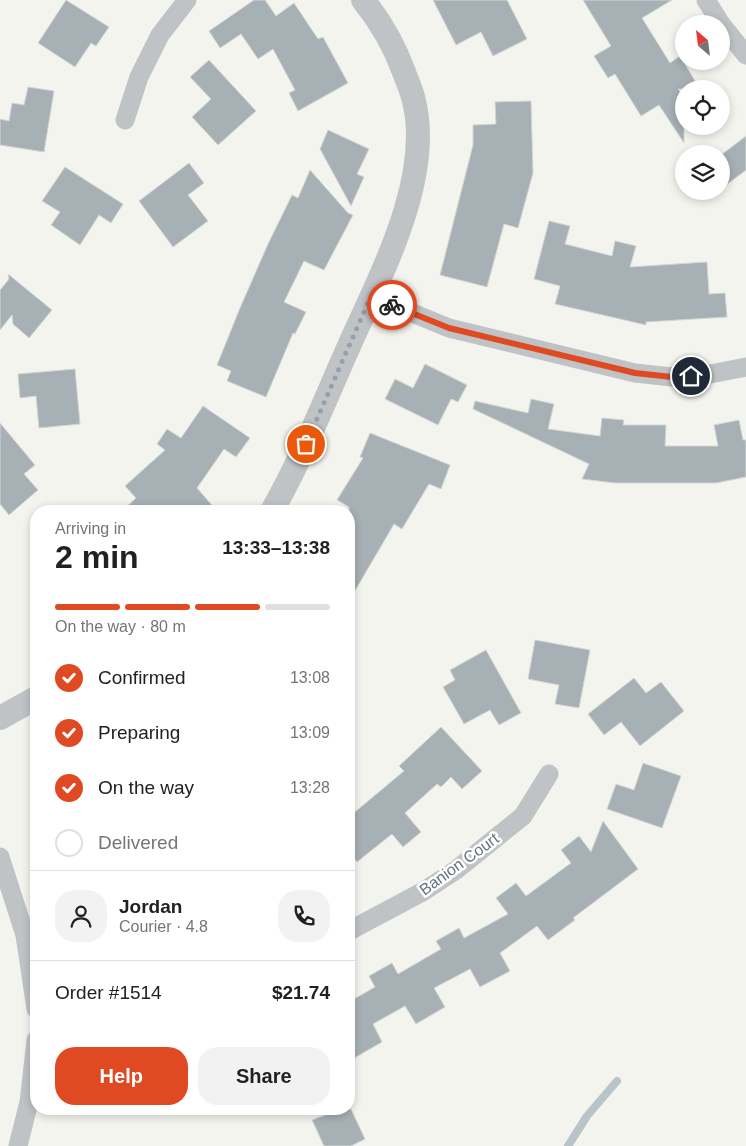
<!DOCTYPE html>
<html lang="en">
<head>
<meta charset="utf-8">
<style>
	:root { --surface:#fff; --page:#f2f2f2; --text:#202124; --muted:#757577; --line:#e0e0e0; --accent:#e04a23 }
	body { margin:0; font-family:Helvetica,sans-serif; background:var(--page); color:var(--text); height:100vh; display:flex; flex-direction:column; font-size:19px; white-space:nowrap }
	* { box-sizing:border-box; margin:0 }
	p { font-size:16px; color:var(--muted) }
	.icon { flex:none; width:28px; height:28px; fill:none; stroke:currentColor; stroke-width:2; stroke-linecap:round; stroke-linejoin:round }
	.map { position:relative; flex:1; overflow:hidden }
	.side { position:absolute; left:30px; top:505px; width:325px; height:610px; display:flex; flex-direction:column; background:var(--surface); border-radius:20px; box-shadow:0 2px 8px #0003 }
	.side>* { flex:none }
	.needle { width:32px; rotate:332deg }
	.tools { position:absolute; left:675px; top:15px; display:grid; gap:10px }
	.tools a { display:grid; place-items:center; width:55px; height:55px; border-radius:50%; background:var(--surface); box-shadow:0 2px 8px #0003; font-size:25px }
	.pin { position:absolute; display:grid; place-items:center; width:42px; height:42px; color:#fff; margin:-21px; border:2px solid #fff; border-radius:50%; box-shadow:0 1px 5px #0007 }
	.courier { position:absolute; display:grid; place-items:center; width:50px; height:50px; margin:-25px; border:4px solid #e04a23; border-radius:50%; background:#fff; color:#222; box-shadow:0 1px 6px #0007 }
	.head em { font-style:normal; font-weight:700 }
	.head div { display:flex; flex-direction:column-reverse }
	.head { display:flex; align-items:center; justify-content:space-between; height:85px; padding:0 25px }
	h1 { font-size:32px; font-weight:700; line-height:38px }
	.bar { display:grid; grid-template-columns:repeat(4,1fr); gap:8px 5px; align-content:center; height:60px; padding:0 25px }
	.bar i { height:6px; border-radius:4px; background:var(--line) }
	.bar .current { background:var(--accent) }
	.bar p { grid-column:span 4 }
	.line { display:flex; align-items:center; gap:12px; padding:0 25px; border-top:1px solid var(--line) }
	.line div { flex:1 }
	.round { display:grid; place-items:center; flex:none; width:52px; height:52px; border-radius:20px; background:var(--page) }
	ol { padding:0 25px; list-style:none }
	li { display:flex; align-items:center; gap:15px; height:55px }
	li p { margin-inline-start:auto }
	li .icon { padding:5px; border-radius:50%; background:var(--accent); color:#fff; stroke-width:4 }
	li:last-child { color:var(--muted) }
	li i { width:28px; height:28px; border:2px solid var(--line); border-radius:50% }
	.cta { display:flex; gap:10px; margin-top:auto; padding:10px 25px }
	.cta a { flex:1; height:58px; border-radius:20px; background:var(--accent); color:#fff; font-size:20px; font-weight:700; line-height:58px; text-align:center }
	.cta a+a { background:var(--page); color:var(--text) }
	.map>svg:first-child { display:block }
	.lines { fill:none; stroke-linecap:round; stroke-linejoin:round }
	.stream { stroke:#b9c4c9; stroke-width:8 }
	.building { fill:#a7b0b4; stroke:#d5d5d2 }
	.minor { stroke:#bfc3c6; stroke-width:19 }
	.tertiary { stroke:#bfc3c6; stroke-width:24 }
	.done { stroke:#96a1a7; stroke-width:5; stroke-dasharray:0 9 }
	.route { stroke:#e04a23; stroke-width:6 }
	.labels { text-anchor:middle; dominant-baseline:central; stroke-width:5; stroke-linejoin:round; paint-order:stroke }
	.street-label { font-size:16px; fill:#637480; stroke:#fff }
</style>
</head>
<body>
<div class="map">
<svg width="746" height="1146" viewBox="0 0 746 1146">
	<rect width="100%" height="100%" fill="#f4f4ef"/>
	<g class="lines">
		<!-- stream -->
		<polyline class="stream" points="568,1146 587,1116 617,1081"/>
	</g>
	<!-- building -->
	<g class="building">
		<polygon points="66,0 109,27 96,46 91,43 75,67 38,43"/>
		<polygon points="254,0 265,0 276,16 294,3 318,39 323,37 348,83 298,111 289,93 295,90 273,49 258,59 241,34 220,48 209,31"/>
		<polygon points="433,0 507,0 527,39 493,56 481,32 456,45"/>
		<polygon points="583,0 672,0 642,18 670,63 680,56 700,89 678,89 684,96 684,143 659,105 641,116 615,74 608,78 594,56 611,46"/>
		<polygon points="209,60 256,111 218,145 192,117 211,99 190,77"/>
		<polygon points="28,87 54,91 44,152 0,145 0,119 9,121 12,103 24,105"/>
		<polygon points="531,101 533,173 518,228 504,224 487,287 440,275 473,145 473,125 496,124 495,102"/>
		<polygon points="328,130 369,149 357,174 364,177 351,206 320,149"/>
		<polygon points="746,136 746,170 721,189 721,155"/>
		<polygon points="189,163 204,183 188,195 208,221 173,247 139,201"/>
		<polygon points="65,167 123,204 111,223 99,215 80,245 51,225 60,212 42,201"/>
		<polygon points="310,170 348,213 353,215 324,270 304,261 284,302 306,312 295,334 293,333 266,397 227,381 231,371 217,365 240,308 268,244 292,195 298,198"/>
		<polygon points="549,221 570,226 565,244 612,256 615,241 636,246 630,267 707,262 709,294 725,293 727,317 646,322 646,325 555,304 560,286 534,279"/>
		<polygon points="8,274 52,310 29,338 13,324 12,315 0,330 0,290 9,279"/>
		<polygon points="425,364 467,385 458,402 451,399 438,425 385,399 395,379 413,388"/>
		<polygon points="75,369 80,424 39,428 36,396 20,398 18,374"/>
		<polygon points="531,399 554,404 548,429 600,436 602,418 624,420 623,425 666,425 665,446 718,446 714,425 739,420 743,440 746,440 746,477 716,483 615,483 582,479 589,464 473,409 475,401 528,413"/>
		<polygon points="203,406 250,438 236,457 224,449 197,488 217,511 122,511 136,498 125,486 165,450 157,444 167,429 181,438"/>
		<polygon points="0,423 35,465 24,474 38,490 9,515 0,504"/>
		<polygon points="370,433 450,465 441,489 429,484 402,529 394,524 349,601 349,507 337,500 363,458 360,457"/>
		<polygon points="535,640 590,650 579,708 555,704 559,685 528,679"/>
		<polygon points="486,650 521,713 499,725 490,710 464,724 443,687 455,680 450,670"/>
		<polygon points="634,678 646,693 661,682 684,711 640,746 621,722 604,735 588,714"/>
		<polygon points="441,727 482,771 462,789 451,777 441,787 437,784 405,813 421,832 403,847 392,834 357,862 349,851 349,817 404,771 399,766"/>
		<polygon points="643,763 681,776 662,828 607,809 616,784 634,790"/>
		<polygon points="603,821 638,869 573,918 575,920 548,940 537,926 500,953 510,971 480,987 470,969 434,988 445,1007 416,1024 405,1006 373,1024 382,1042 349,1061 349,1002 375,987 369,976 392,963 398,974 441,949 436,941 459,928 464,938 508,914 496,898 516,883 526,896 571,863 561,850 579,836 591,852"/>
		<polygon points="341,1109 351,1109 365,1139 351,1146 324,1146 312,1120"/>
	</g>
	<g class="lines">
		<!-- minor -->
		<g class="minor">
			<polyline points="706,0 721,24"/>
			<polyline points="721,24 746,55"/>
			<polyline points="125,120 139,77 160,35 187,0"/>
			<polyline points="371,296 449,328 635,373 672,377 710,374 746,367"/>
			<polyline points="0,857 25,935 36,1009"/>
			<polyline points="349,931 424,891 456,870 523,816 549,774"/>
			<polyline points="18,1146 29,1102 36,1040"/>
		</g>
		<!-- tertiary -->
		<g class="tertiary">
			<path d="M272,511C302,458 324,402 349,346C380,276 433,179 414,101C412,91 407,81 404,72C394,45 382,23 363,0"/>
			<polyline points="0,718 36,698"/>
		</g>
	</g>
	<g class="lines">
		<!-- done -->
		<polyline class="done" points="306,444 371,296 392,305"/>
		<!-- route -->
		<polyline class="route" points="392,305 449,328 635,373 672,377 691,376"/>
	</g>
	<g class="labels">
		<!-- street labels -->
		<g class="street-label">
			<text transform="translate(459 864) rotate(-36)">Banion Court</text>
		</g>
	</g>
</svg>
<div class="tools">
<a><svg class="needle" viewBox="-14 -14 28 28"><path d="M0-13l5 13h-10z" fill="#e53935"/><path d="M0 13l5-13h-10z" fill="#757577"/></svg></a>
<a><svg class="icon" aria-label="locate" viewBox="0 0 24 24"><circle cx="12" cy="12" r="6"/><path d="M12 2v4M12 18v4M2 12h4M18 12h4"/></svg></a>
<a><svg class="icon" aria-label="layers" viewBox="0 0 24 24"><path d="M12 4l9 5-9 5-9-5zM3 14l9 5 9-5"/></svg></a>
</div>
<div class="pin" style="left:306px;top:444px;background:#ea580c"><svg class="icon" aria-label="bag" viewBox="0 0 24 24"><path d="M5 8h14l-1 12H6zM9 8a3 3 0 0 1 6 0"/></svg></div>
<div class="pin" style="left:691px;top:376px;background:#1f2937"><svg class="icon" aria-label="home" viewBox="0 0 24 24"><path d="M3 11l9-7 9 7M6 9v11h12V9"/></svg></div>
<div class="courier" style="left:392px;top:305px"><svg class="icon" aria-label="bike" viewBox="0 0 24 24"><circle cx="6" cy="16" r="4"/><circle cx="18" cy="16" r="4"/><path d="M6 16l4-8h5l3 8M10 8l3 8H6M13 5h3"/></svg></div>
<section class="side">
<div class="head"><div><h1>2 min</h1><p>Arriving in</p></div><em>13:33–13:38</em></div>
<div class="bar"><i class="current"></i><i class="current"></i><i class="current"></i><i></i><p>On the way · 80 m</p></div>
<ol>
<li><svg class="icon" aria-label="check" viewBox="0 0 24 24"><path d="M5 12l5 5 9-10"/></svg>Confirmed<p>13:08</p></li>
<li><svg class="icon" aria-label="check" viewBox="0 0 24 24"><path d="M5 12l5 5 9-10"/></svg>Preparing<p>13:09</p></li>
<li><svg class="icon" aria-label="check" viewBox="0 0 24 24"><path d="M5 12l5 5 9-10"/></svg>On the way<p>13:28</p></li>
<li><i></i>Delivered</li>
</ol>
<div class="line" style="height:90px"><a class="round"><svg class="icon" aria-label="person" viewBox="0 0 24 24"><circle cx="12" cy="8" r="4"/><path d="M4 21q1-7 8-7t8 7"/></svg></a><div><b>Jordan</b><p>Courier · 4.8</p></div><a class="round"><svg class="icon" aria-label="phone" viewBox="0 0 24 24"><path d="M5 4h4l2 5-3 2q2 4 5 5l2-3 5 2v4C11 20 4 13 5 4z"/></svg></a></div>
<div class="line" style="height:65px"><div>Order #1514</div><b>$21.74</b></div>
<div class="cta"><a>Help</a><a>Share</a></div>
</section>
</div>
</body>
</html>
